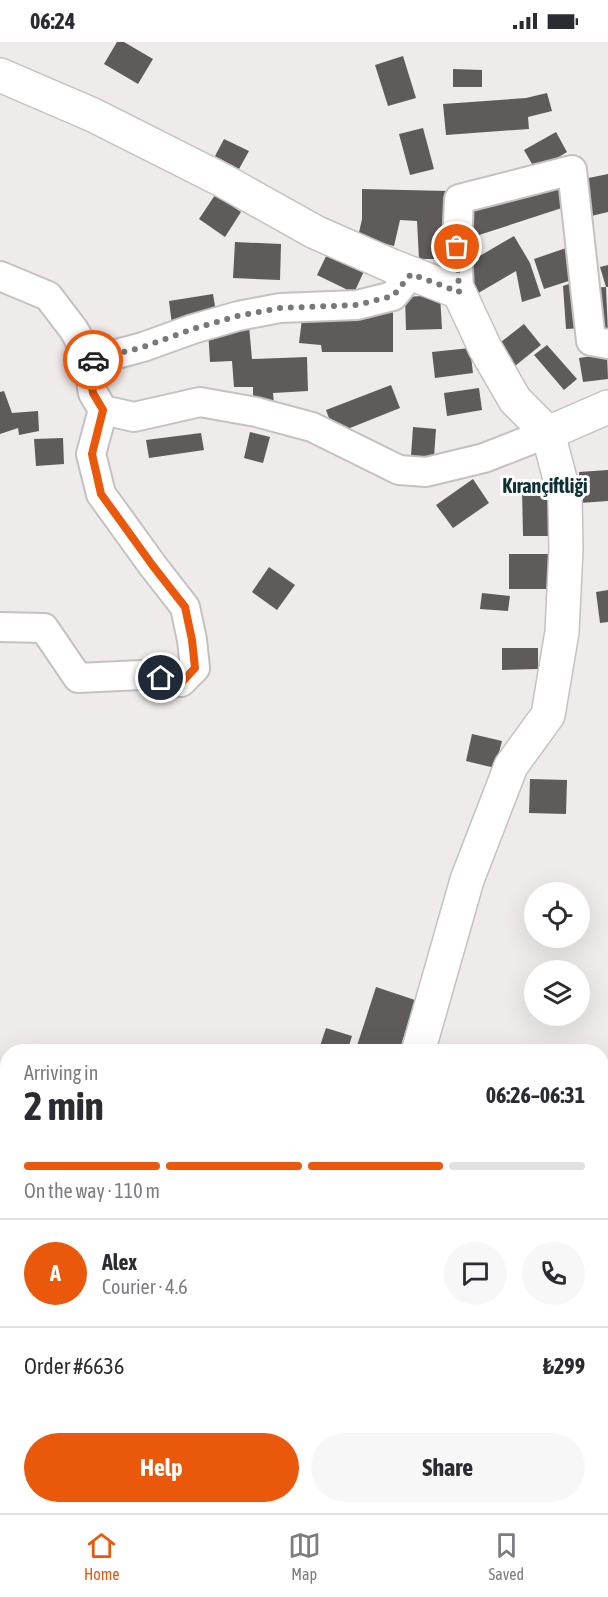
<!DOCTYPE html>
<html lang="en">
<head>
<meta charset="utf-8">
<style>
	:root { --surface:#fff; --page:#f7f7f7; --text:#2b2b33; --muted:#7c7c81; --line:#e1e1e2; --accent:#ea580c }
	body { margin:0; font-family:"Asap Condensed",sans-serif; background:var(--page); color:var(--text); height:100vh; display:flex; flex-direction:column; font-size:22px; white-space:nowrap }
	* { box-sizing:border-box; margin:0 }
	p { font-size:20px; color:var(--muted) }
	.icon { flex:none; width:33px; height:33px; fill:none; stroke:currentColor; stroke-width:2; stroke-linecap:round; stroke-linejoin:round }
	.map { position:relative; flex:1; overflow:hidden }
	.panel { position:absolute; left:0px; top:1002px; width:609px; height:470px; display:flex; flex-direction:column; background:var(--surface); border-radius:24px 24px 0 0; box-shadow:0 6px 24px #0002 }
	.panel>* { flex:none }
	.tools { position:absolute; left:524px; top:840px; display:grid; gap:12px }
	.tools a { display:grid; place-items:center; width:66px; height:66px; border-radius:50%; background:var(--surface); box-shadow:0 6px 24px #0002; font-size:30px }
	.pin { position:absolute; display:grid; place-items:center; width:51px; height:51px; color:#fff; margin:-26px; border:3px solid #fff; border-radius:50%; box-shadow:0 2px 6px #0007 }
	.courier { position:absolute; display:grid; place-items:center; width:60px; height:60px; margin:-30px; border:4px solid #ea580c; border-radius:50%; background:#fff; color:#222; box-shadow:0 2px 8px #0007 }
	.summary em { font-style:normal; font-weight:700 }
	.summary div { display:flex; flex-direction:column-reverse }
	.summary { display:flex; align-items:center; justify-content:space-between; height:102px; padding:0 24px }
	h1 { font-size:39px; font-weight:700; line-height:45px }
	.bar { display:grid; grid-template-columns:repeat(4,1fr); gap:9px 6px; align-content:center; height:72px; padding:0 24px }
	.bar i { height:8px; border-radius:4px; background:var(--line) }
	.bar .current { background:var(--accent) }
	.bar p { grid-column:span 4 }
	.line { display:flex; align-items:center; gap:15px; padding:0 24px; border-top:2px solid var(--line) }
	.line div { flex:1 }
	.round { display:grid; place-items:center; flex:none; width:63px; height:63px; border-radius:32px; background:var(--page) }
	.button { display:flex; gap:12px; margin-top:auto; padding:12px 24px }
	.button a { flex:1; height:69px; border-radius:36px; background:var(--accent); color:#fff; font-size:24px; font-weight:700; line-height:69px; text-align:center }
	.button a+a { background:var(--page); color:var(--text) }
	.status { display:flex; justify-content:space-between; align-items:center; height:42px; padding:0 30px; background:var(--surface); direction:ltr }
	.status svg { height:16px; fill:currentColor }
	.tab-bar { display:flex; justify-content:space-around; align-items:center; height:84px; border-top:2px solid var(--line); background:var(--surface); font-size:16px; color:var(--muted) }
	.tab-bar a { display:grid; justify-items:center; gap:3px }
	.tab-bar .current { color:var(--accent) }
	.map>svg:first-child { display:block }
	.building { fill:#5e5b5a }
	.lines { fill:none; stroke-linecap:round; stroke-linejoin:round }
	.minor-casing { stroke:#c5c1c0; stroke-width:32 }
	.tertiary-casing { stroke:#c5c1c0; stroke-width:36 }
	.minor { stroke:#fff; stroke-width:28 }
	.tertiary { stroke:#fff; stroke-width:33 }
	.done { stroke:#7a7877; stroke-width:6; stroke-dasharray:0 10.8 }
	.route { stroke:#ea580c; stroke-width:8 }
	.labels { text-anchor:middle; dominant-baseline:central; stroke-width:6; stroke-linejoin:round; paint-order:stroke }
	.quarter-label { font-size:20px; font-weight:bold; fill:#0e3036; stroke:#fff }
</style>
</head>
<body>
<div class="status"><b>06:24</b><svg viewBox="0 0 49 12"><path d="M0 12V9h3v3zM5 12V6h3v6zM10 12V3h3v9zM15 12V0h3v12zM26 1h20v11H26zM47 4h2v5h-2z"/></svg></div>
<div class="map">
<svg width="608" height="1471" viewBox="0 0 608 1471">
	<rect width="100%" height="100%" fill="#efebeb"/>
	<!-- building -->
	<g class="building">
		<polygon points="117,0 124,0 153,17 138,42 104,22"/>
		<polygon points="403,14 416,56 388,64 375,23"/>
		<polygon points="453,27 482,28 482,45 453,45"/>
		<polygon points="547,51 552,69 528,75 529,87 446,93 443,62 526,56"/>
		<polygon points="423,86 434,127 410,133 399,92"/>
		<polygon points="556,90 567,110 536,129 524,108"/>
		<polygon points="224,97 249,109 239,127 215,114"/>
		<polygon points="608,132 608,170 587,175 579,138"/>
		<polygon points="562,136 571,163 476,194 467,164"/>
		<polygon points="362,147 448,149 446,217 419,217 417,179 400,178 394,204 358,195 362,177"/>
		<polygon points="215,153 241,170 225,195 199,177"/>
		<polygon points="514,194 530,221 541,254 522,260 516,229 475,253 459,226"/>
		<polygon points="235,200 281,202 280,238 233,236"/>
		<polygon points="569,205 578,236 544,247 534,217"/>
		<polygon points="329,208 366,225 354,251 317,233"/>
		<polygon points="608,223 608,245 606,245 608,292 595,293 591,246 606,245 600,225"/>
		<polygon points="577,239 583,286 566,287 563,244"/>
		<polygon points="213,252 217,276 172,283 169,259"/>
		<polygon points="440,253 442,287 406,288 405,255"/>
		<polygon points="322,269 393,270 393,310 322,310 321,303 299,301 302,277 323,280"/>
		<polygon points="524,282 541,303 515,324 497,303"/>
		<polygon points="249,284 252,317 307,315 308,349 273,351 274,362 253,363 253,345 234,345 232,319 210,320 208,287"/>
		<polygon points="547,303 577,337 564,348 534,313"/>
		<polygon points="470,306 473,331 435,336 432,310"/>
		<polygon points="607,312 608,337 583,340 579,316"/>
		<polygon points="391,343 400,366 335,392 326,368"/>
		<polygon points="479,346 482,368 447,374 444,351"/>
		<polygon points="4,349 12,371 38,369 39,389 19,393 18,386 0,392 0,350"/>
		<polygon points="413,385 436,387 434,415 411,414"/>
		<polygon points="250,390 270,395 263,421 244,416"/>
		<polygon points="201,391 204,408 149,416 146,398"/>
		<polygon points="63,396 64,422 36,424 34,397"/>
		<polygon points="608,428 608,459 580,461 579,430"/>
		<polygon points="473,437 489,461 453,486 436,463"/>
		<polygon points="551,445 553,494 523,494 522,446"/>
		<rect x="509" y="512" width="41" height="35"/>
		<polygon points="269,525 295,543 277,568 252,550"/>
		<polygon points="608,548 608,580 600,581 596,550"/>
		<polygon points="482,551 510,554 508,569 480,567"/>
		<polygon points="502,606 538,606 538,627 502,628"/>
		<polygon points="472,692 502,699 495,726 466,719"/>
		<polygon points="530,737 567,738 566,772 529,771"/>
		<polygon points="376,945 415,958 399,1010 355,1010"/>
		<polygon points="326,986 352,994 347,1010 318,1010"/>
		<polygon points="193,1464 218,1464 215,1471 210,1471"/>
		<polygon points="448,1464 462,1464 481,1471 445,1471"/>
	</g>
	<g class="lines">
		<!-- minor casing -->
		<g class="minor-casing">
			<g id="minor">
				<polyline points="0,234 48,254 74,288 86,310 93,351 103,368 134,375 200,360 256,370 312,385 399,428 426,430 484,416 548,391"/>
				<polyline points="459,250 457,205 459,157 572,128 591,299 608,302"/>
				<polyline points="87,320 143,305 193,287 238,274 280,266 357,263 393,254 411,232"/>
				<polyline points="0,585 44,586 78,636 141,633 181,640 195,626 192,598 185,565 153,524 101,452 91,412 103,368"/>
				<polyline points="131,1464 135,1471"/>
				<polyline points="534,1464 539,1471"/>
				<polyline points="385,1471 387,1464"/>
			</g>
		</g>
		<!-- tertiary casing -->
		<g class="tertiary-casing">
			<g id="tertiary">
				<polyline points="0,33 93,73 222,138 315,190 392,224 459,250 485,306 515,358 548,391"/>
				<polyline points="418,1010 467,838 511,724 548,673 562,590 566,507 565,456 548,391 608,365"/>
				<polyline points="265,1471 267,1464"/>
			</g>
		</g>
		<!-- minor -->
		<use href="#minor" class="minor"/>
		<!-- tertiary -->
		<use href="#tertiary" class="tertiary"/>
	</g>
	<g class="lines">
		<!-- done -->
		<polyline class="done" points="93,318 143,305 193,287 238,274 280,266 357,263 393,254 411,232 459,250 457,205"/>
		<!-- route -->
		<polyline class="route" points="93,318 87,320 93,351 103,368 92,412 101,452 153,524 185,565 192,598 195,626 182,640 161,636"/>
	</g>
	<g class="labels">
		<!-- quarter labels -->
		<g class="quarter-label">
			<text x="545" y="443">Kırançiftliği</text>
		</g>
	</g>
</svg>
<div class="tools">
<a><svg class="icon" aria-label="locate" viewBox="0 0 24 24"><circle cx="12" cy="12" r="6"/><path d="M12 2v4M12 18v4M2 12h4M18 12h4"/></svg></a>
<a><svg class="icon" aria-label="layers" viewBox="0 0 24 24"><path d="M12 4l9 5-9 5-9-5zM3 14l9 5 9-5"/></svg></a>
</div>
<div class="pin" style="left:457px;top:205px;background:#ea580c"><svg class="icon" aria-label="bag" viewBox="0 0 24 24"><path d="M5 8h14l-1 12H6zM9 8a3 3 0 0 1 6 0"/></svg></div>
<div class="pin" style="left:161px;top:636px;background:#1f2937"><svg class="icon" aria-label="home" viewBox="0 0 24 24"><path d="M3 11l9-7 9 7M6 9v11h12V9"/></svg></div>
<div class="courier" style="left:93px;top:318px"><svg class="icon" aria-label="car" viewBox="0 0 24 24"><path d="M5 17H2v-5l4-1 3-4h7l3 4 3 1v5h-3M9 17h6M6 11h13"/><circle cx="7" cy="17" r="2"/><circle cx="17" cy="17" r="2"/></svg></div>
<section class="panel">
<div class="summary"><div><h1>2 min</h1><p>Arriving in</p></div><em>06:26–06:31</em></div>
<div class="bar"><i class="current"></i><i class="current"></i><i class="current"></i><i></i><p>On the way · 110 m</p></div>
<div class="line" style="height:108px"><b class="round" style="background:var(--accent);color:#fff">A</b><div><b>Alex</b><p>Courier · 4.6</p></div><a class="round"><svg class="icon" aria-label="chat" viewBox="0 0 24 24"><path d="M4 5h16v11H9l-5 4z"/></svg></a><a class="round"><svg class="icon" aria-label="phone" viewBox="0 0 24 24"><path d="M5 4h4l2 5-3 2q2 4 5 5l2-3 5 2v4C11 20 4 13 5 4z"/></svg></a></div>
<div class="line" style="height:78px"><div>Order #6636</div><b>₺299</b></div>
<div class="button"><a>Help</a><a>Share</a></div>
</section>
</div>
<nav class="tab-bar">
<a class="current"><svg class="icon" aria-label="home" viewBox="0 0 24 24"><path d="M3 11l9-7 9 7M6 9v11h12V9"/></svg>Home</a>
<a><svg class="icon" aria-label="map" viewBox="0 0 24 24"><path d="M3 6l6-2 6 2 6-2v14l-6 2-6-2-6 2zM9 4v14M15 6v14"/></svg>Map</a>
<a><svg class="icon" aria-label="saved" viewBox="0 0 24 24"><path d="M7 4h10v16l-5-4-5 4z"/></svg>Saved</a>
</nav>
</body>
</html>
